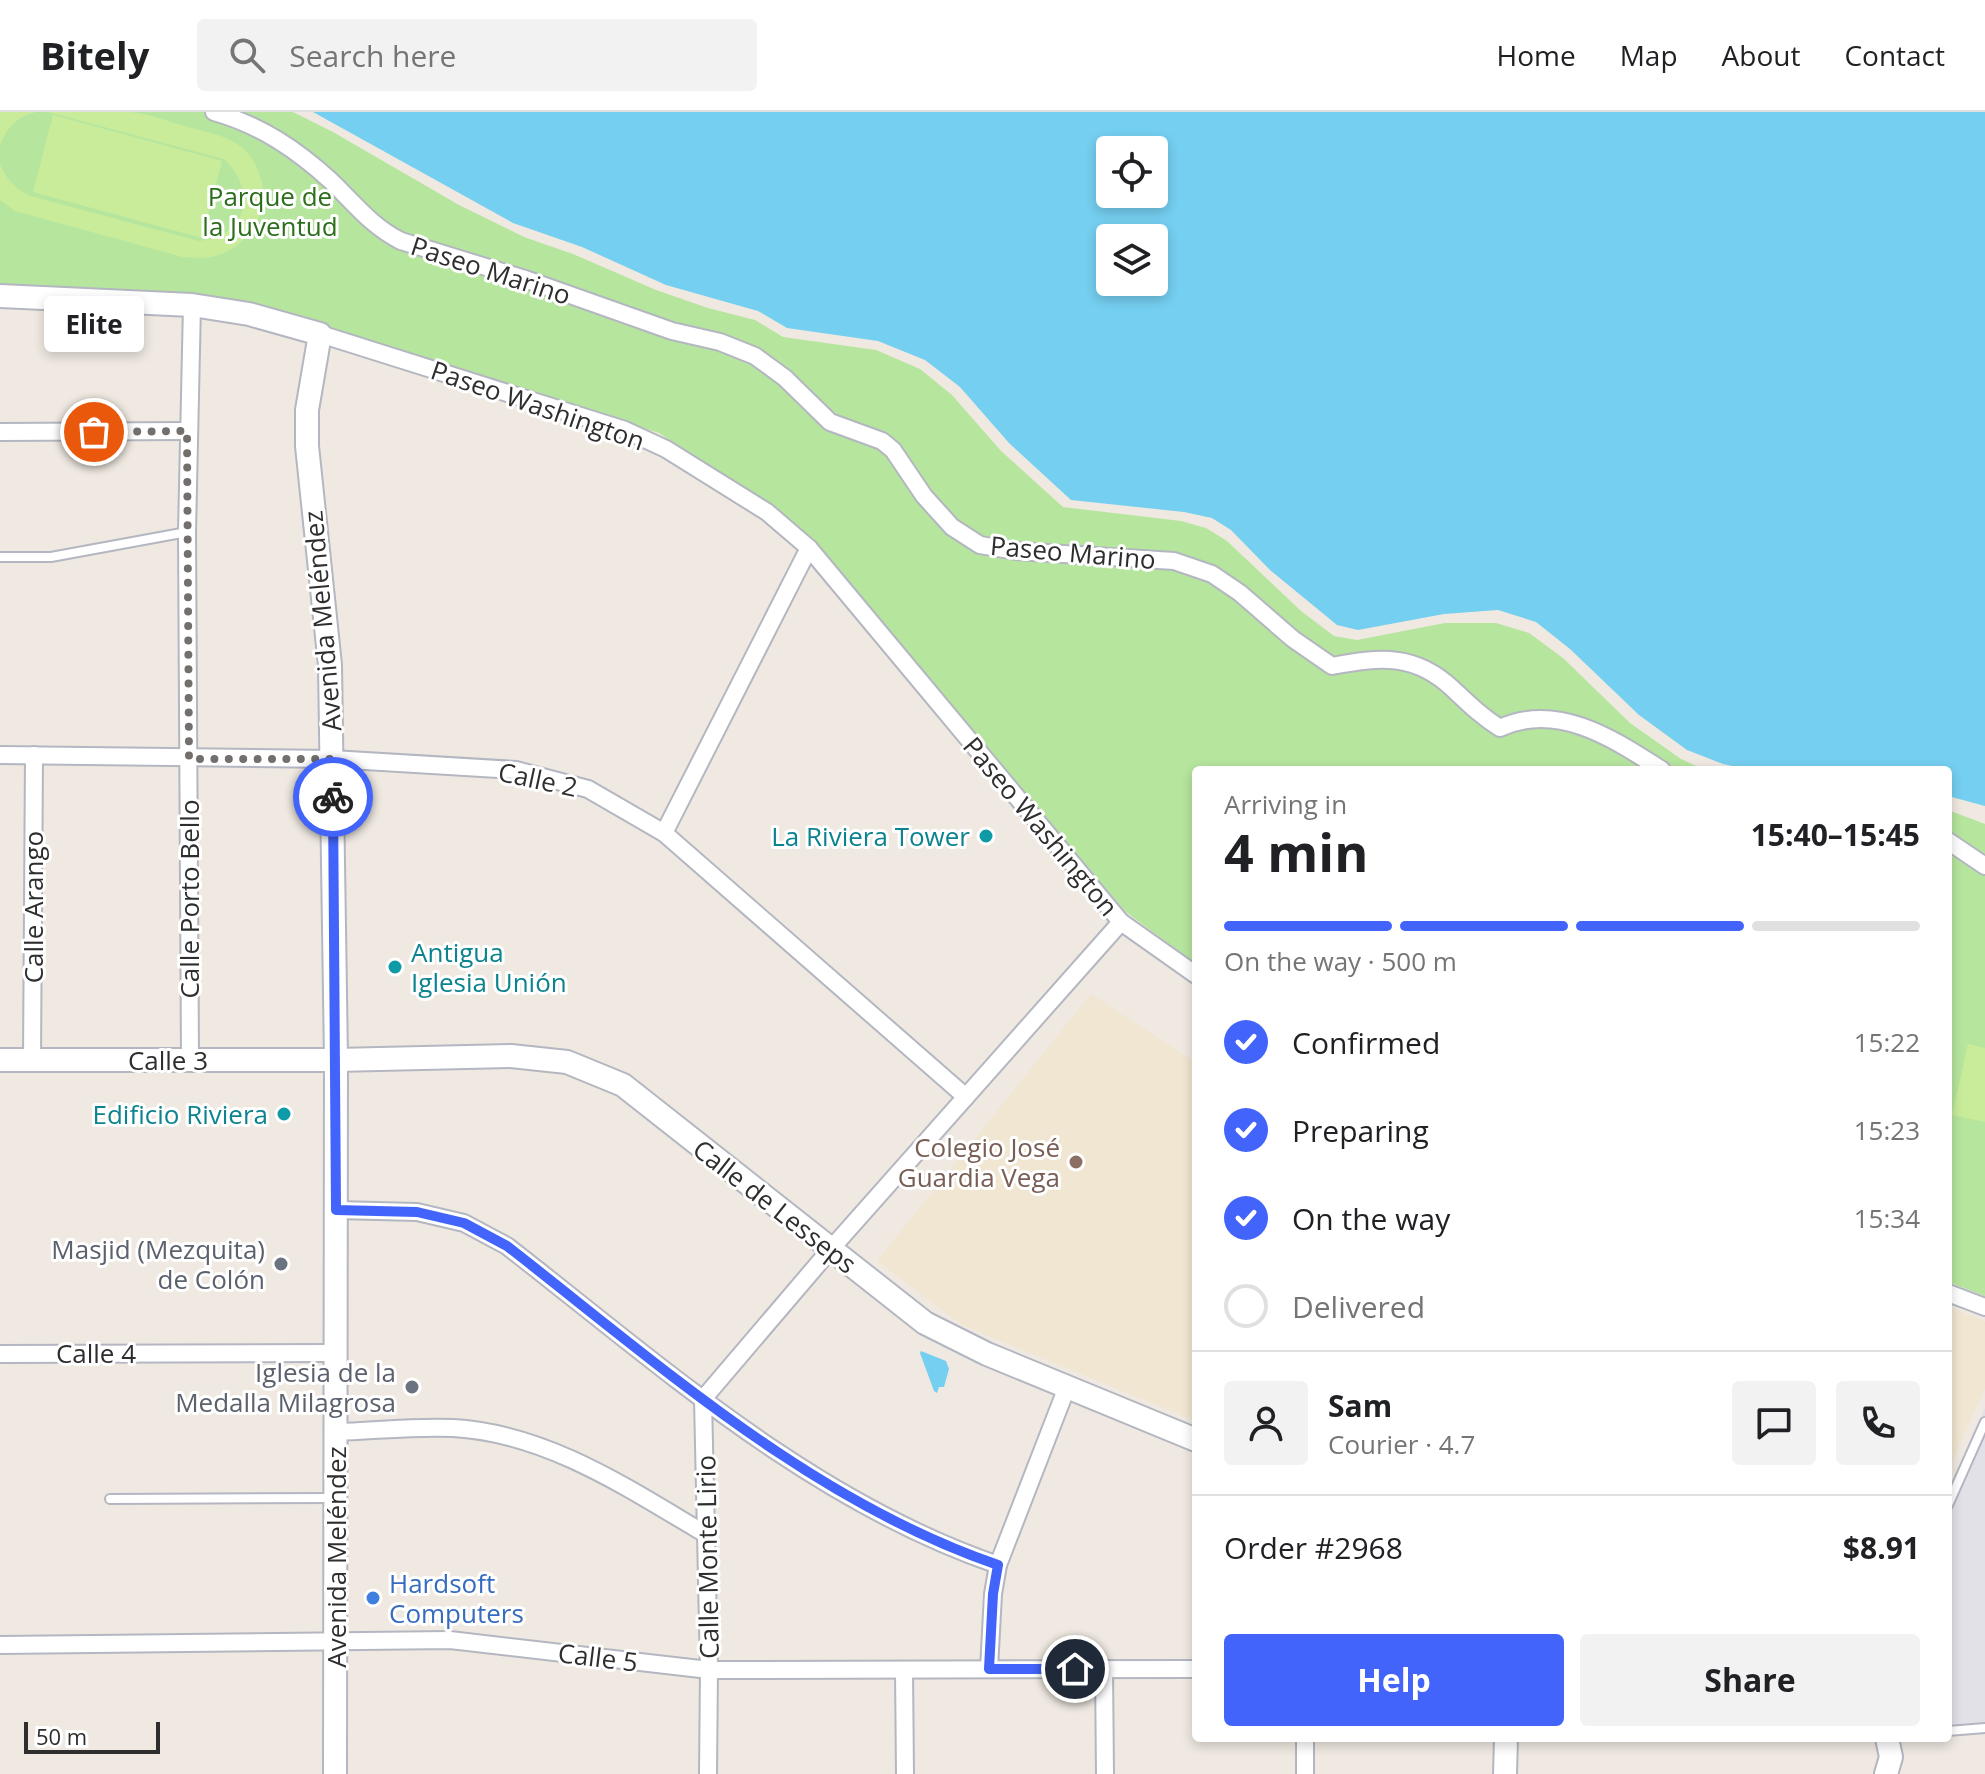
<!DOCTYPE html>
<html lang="en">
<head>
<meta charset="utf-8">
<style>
	:root { --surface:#fff; --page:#f2f2f2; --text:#202124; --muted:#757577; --line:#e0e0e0; --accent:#4264fb }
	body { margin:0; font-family:"Open Sans",sans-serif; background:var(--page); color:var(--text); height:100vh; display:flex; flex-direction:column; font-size:30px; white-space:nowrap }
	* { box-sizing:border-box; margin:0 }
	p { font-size:26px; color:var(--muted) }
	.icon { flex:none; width:44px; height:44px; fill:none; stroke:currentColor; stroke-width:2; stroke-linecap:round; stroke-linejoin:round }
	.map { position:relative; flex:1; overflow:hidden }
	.panel { position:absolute; left:1192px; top:654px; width:760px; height:976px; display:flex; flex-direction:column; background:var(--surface); border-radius:8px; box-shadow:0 4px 12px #0003 }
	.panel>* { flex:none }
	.fabs { position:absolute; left:1096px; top:24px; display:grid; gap:16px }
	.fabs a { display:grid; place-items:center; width:72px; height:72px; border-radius:8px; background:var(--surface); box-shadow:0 4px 12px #0003; font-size:40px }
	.scale { position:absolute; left:24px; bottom:20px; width:136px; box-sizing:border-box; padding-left:8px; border:4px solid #2e2e2e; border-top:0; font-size:22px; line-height:28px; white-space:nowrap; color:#2e2e2e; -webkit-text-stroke:6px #fff; paint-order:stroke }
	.pin { position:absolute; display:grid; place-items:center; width:68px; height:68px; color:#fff; margin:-34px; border:4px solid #fff; border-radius:50%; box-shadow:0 2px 8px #0007 }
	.courier { position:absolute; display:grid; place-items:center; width:80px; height:80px; margin:-40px; border:6px solid #4264fb; border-radius:50%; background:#fff; color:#222; box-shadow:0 2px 10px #0007 }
	.bubble { position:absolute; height:56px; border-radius:8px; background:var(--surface); box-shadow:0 4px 12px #0003; font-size:26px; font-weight:700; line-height:56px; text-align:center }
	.summary em { font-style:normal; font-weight:700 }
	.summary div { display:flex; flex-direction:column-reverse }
	.summary { display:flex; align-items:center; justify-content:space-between; height:136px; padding:0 32px }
	h1 { font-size:52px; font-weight:700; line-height:60px }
	.bar { display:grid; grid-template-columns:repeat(4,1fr); gap:12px 8px; align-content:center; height:96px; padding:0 32px }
	.bar i { height:10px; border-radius:6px; background:var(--line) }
	.bar .selected { background:var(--accent) }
	.bar p { grid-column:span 4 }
	.line { display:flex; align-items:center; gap:20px; padding:0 32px; border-top:2px solid var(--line) }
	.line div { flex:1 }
	.round { display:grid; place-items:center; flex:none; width:84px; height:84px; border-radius:8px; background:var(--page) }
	ol { padding:0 32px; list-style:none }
	li { display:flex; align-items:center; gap:24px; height:88px }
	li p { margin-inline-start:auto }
	li .icon { padding:8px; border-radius:50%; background:var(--accent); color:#fff; stroke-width:4 }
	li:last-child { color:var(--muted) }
	li i { width:44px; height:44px; border:4px solid var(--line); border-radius:50% }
	.primary-button { display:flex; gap:16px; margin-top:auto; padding:16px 32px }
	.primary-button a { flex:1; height:92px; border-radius:8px; background:var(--accent); color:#fff; font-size:32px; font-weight:700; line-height:92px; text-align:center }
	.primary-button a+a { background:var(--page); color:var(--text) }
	header { display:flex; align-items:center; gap:48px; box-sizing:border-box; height:112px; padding:0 40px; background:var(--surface); border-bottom:2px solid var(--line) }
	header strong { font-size:38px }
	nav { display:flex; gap:44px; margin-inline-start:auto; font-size:28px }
	.search { width:560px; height:72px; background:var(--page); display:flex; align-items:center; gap:20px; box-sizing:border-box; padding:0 28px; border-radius:8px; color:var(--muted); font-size:30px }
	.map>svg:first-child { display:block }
	.industrial { fill:#e3e1e8 }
	.education { fill:#f0e6d1 }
	.green { fill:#b6e59e }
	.pitch { fill:#c9ec9a }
	.water { fill:#75cff0; fill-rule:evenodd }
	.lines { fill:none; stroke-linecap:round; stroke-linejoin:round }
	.lane-casing { stroke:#b4b7c1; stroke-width:12 }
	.street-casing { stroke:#b4b7c1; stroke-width:20 }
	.secondary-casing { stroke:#b4b7c1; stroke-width:26 }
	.lane { stroke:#fff; stroke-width:8 }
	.street { stroke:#fff; stroke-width:16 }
	.secondary { stroke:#fff; stroke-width:22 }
	.done { stroke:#726f6d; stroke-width:8; stroke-dasharray:0 14.4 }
	.route { stroke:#4264fb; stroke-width:10 }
	.culture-dot { fill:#0f9aa8; stroke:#fff; stroke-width:3 }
	.education-dot { fill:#8d6e63; stroke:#fff; stroke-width:3 }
	.worship-dot { fill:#6b7280; stroke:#fff; stroke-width:3 }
	.shop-dot { fill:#3f7fe0; stroke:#fff; stroke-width:3 }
	.labels { text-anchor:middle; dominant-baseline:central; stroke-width:6; stroke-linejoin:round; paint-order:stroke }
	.park-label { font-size:26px; fill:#2c6e1b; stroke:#fff }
	.street-label { font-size:26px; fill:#2e2e2e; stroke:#fff }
	.culture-label { font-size:26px; fill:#0d838f; stroke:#fff; text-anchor:end }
	.education-label { font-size:26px; fill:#785e54; stroke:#fff; text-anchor:end }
	.worship-label { font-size:26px; fill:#5b616d; stroke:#fff; text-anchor:end }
	.shop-label { font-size:26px; fill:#366cbe; stroke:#fff; text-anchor:start }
</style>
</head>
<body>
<header>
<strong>Bitely</strong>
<div class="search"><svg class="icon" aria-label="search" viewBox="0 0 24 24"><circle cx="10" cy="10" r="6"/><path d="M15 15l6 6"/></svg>Search here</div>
<nav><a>Home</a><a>Map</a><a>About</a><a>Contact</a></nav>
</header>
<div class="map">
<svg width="1985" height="1662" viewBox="0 0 1985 1662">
	<rect width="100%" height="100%" fill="#efe9e1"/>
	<!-- industrial -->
	<polygon class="industrial" points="1985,1296 1985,1622 1948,1624 1948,1377"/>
	<!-- education -->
	<g class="education">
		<polygon points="1091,882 1196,951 1196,1309 962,1213 877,1149"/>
		<polygon points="1948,1195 1985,1209 1985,1276 1948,1359"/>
	</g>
	<!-- green -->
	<g class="green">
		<polygon points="0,0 293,0 333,20 459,93 524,125 573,142 656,178 708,196 755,208 783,225 876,238 920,257 952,283 1001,339 1063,395 1181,409 1206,416 1227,429 1301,499 1334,524 1357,528 1445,511 1496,511 1529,521 1563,546 1630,611 1681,647 1705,658 1196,658 1196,852 1126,800 799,415 659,321 252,196 0,175"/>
		<polygon points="1948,698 1985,712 1985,1184 1948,1170"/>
	</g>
	<!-- pitch -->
	<g class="pitch">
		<path d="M0,0H36C18,4 7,15 0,33Z"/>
		<path d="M48,0C75,0 102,0 129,0C148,1 169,10 188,15C206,20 225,23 240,34C249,40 254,49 258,59C274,93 253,131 219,143C208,147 195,146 183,145L15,99L0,88V52C7,68 14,76 30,84L199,129C248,124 258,79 224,47Z"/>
		<polygon points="53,3 222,49 202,126 33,80"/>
		<polygon points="1968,932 1985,936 1985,1010 1952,1003"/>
	</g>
	<!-- water -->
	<g class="water">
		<path d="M313,0H1985V694L1948,684V658H1752L1723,652L1687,638L1639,603L1570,537L1536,510L1498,498L1444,502L1358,518L1337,513L1270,458L1231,418L1212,406L1184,400L1071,388L1009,331L960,275L925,248L878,229L787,216L758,199L666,173L582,135L513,111ZM1110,38H1154V82H1110ZM1110,126H1154V170H1110Z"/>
		<polygon points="921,1239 946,1249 949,1257 944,1275 939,1275 937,1281 934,1279 920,1241"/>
	</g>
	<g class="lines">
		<!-- lane casing -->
		<g class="lane-casing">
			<g id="lane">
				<polyline points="0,445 51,445 187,420"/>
				<polyline points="110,1387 334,1386"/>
				<polyline points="1948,1393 1985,1310"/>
				<polyline points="1948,1619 1985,1616"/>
			</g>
		</g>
		<!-- street casing -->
		<g class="street-casing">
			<g id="street">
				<path d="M214,0C260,13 296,37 331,69C354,91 371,114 401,129L525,167L672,219L720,230L755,244L785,266L830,310L882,329L893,338L924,384L952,415L980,433L1016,439L1174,449L1212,462L1240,481L1293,527L1332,554C1380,545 1415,541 1453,577C1469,592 1481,604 1500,616C1558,589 1615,628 1662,658"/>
				<polyline points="320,222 625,318 666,337 767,400 809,436 1121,810 1196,863"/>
				<polyline points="0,320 187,319"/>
				<polyline points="0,643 332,647 516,658 588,677 664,721 966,985"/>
				<polyline points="664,721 809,436"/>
				<polyline points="1948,729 1985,754"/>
				<polyline points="32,948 34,643"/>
				<polyline points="190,948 187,420 192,193"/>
				<path d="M336,1098L417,1100L464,1111L507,1134C660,1253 811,1389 998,1453"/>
				<polyline points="1948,1181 1985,1195"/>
				<polyline points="0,1242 336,1241"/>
				<path d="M336,1320C374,1319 415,1314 453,1316C547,1321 629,1377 707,1423"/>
				<polyline points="0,1533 450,1528 709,1558 1196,1557"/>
				<polyline points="989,1557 993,1482 998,1453 1067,1275"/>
				<polyline points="1104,1557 1105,1662"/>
				<polyline points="904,1558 905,1662"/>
				<polyline points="708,1662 709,1558 703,1287 830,1138 1121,810"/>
				<polyline points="1305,1662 1305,1626"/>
			</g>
		</g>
		<!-- secondary casing -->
		<g class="secondary-casing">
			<g id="secondary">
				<polyline points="0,184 192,193 249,202 320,222 307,298 307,334 330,553 336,948 335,1662"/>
				<polyline points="0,948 336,948 511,944 567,950 623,973 925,1211 987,1242 1196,1328"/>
				<polyline points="1505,1662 1506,1626"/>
				<polyline points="1886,1662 1891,1645 1887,1626"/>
			</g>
		</g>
		<!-- lane -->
		<use href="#lane" class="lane"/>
		<!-- street -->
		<use href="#street" class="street"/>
		<!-- secondary -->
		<use href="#secondary" class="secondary"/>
	</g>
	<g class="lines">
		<!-- done -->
		<polyline class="done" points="94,320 187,319 189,647 332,647 333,685"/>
		<!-- route -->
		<path class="route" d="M333,685L336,1098L417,1100L464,1111L507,1134C660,1253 811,1389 998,1453L993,1482L989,1557H1075"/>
	</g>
	<!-- markers -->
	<g class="culture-dot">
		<circle cx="986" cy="724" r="8"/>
		<circle cx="395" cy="855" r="8"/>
		<circle cx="284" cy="1002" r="8"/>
	</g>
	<circle class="education-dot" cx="1076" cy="1050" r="8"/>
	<g class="worship-dot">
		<circle cx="281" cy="1152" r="8"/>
		<circle cx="412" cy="1275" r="8"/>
	</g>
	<circle class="shop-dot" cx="373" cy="1486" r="8"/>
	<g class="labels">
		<!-- park labels -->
		<g class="park-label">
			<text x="270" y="84">Parque de<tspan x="270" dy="30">la Juventud</tspan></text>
		</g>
		<!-- street labels -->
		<g class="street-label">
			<text transform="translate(491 158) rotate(18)">Paseo Marino</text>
			<text transform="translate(538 293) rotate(19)">Paseo Washington</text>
			<text transform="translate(1073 440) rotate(5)">Paseo Marino</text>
			<text transform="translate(322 509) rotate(-95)">Avenida Meléndez</text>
			<text transform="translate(538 667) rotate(12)">Calle 2</text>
			<text transform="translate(1041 714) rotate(50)">Paseo Washington</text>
			<text transform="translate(189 787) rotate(-90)">Calle Porto Bello</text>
			<text transform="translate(33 795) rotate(-90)">Calle Arango</text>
			<text x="168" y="948">Calle 3</text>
			<text transform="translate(775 1094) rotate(38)">Calle de Lesseps</text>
			<text x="96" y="1241">Calle 4</text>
			<text transform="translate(336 1445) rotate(-90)">Avenida Meléndez</text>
			<text transform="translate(707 1445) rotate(-91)">Calle Monte Lirio</text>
			<text transform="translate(598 1545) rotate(7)">Calle 5</text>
		</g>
		<!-- culture labels -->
		<g class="culture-label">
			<text x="970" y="724">La Riviera Tower</text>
			<text x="411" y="840" text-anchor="start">Antigua<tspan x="411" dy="30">Iglesia Unión</tspan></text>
			<text x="268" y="1002">Edificio Riviera</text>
		</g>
		<!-- education labels -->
		<g class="education-label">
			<text x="1060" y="1035">Colegio José<tspan x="1060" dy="30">Guardia Vega</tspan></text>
		</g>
		<!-- worship labels -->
		<g class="worship-label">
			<text x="265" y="1137">Masjid (Mezquita)<tspan x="265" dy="30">de Colón</tspan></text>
			<text x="396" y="1260">Iglesia de la<tspan x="396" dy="30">Medalla Milagrosa</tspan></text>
		</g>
		<!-- shop labels -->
		<g class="shop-label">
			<text x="389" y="1471">Hardsoft<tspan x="389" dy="30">Computers</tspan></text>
		</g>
	</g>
</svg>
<div class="fabs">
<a><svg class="icon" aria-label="locate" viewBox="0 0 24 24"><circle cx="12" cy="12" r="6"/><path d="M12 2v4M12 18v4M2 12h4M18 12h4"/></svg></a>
<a><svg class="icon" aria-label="layers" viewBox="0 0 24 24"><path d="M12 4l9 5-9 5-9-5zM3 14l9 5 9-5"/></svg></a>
</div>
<div class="scale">50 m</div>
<div class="pin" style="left:94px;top:320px;background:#ea580c"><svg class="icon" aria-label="bag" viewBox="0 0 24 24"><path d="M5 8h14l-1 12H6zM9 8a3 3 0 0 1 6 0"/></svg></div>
<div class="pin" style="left:1075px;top:1557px;background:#1f2937"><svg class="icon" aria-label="home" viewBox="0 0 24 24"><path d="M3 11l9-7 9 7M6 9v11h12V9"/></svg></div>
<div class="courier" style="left:333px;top:685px"><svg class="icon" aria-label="bike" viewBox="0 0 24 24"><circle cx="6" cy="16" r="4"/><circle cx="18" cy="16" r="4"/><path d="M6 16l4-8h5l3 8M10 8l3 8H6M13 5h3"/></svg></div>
<div class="bubble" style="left:44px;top:184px;width:100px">Elite</div>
<section class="panel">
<div class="summary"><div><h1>4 min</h1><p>Arriving in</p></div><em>15:40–15:45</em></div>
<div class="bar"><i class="selected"></i><i class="selected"></i><i class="selected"></i><i></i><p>On the way · 500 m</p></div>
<ol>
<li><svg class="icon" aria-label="check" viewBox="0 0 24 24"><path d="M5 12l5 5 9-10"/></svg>Confirmed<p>15:22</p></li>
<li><svg class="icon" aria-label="check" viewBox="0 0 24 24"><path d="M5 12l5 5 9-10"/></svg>Preparing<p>15:23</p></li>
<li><svg class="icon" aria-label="check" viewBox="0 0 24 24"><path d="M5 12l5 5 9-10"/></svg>On the way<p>15:34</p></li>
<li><i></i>Delivered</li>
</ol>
<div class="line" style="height:144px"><a class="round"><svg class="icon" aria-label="person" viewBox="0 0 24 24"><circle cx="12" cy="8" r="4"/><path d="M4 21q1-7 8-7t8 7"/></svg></a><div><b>Sam</b><p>Courier · 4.7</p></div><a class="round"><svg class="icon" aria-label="chat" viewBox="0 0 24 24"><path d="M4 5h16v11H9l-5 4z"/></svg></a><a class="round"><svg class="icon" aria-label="phone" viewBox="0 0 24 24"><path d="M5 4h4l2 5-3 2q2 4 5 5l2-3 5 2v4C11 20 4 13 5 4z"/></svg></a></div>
<div class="line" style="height:104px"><div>Order #2968</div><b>$8.91</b></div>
<div class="primary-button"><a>Help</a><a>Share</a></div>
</section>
</div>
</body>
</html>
